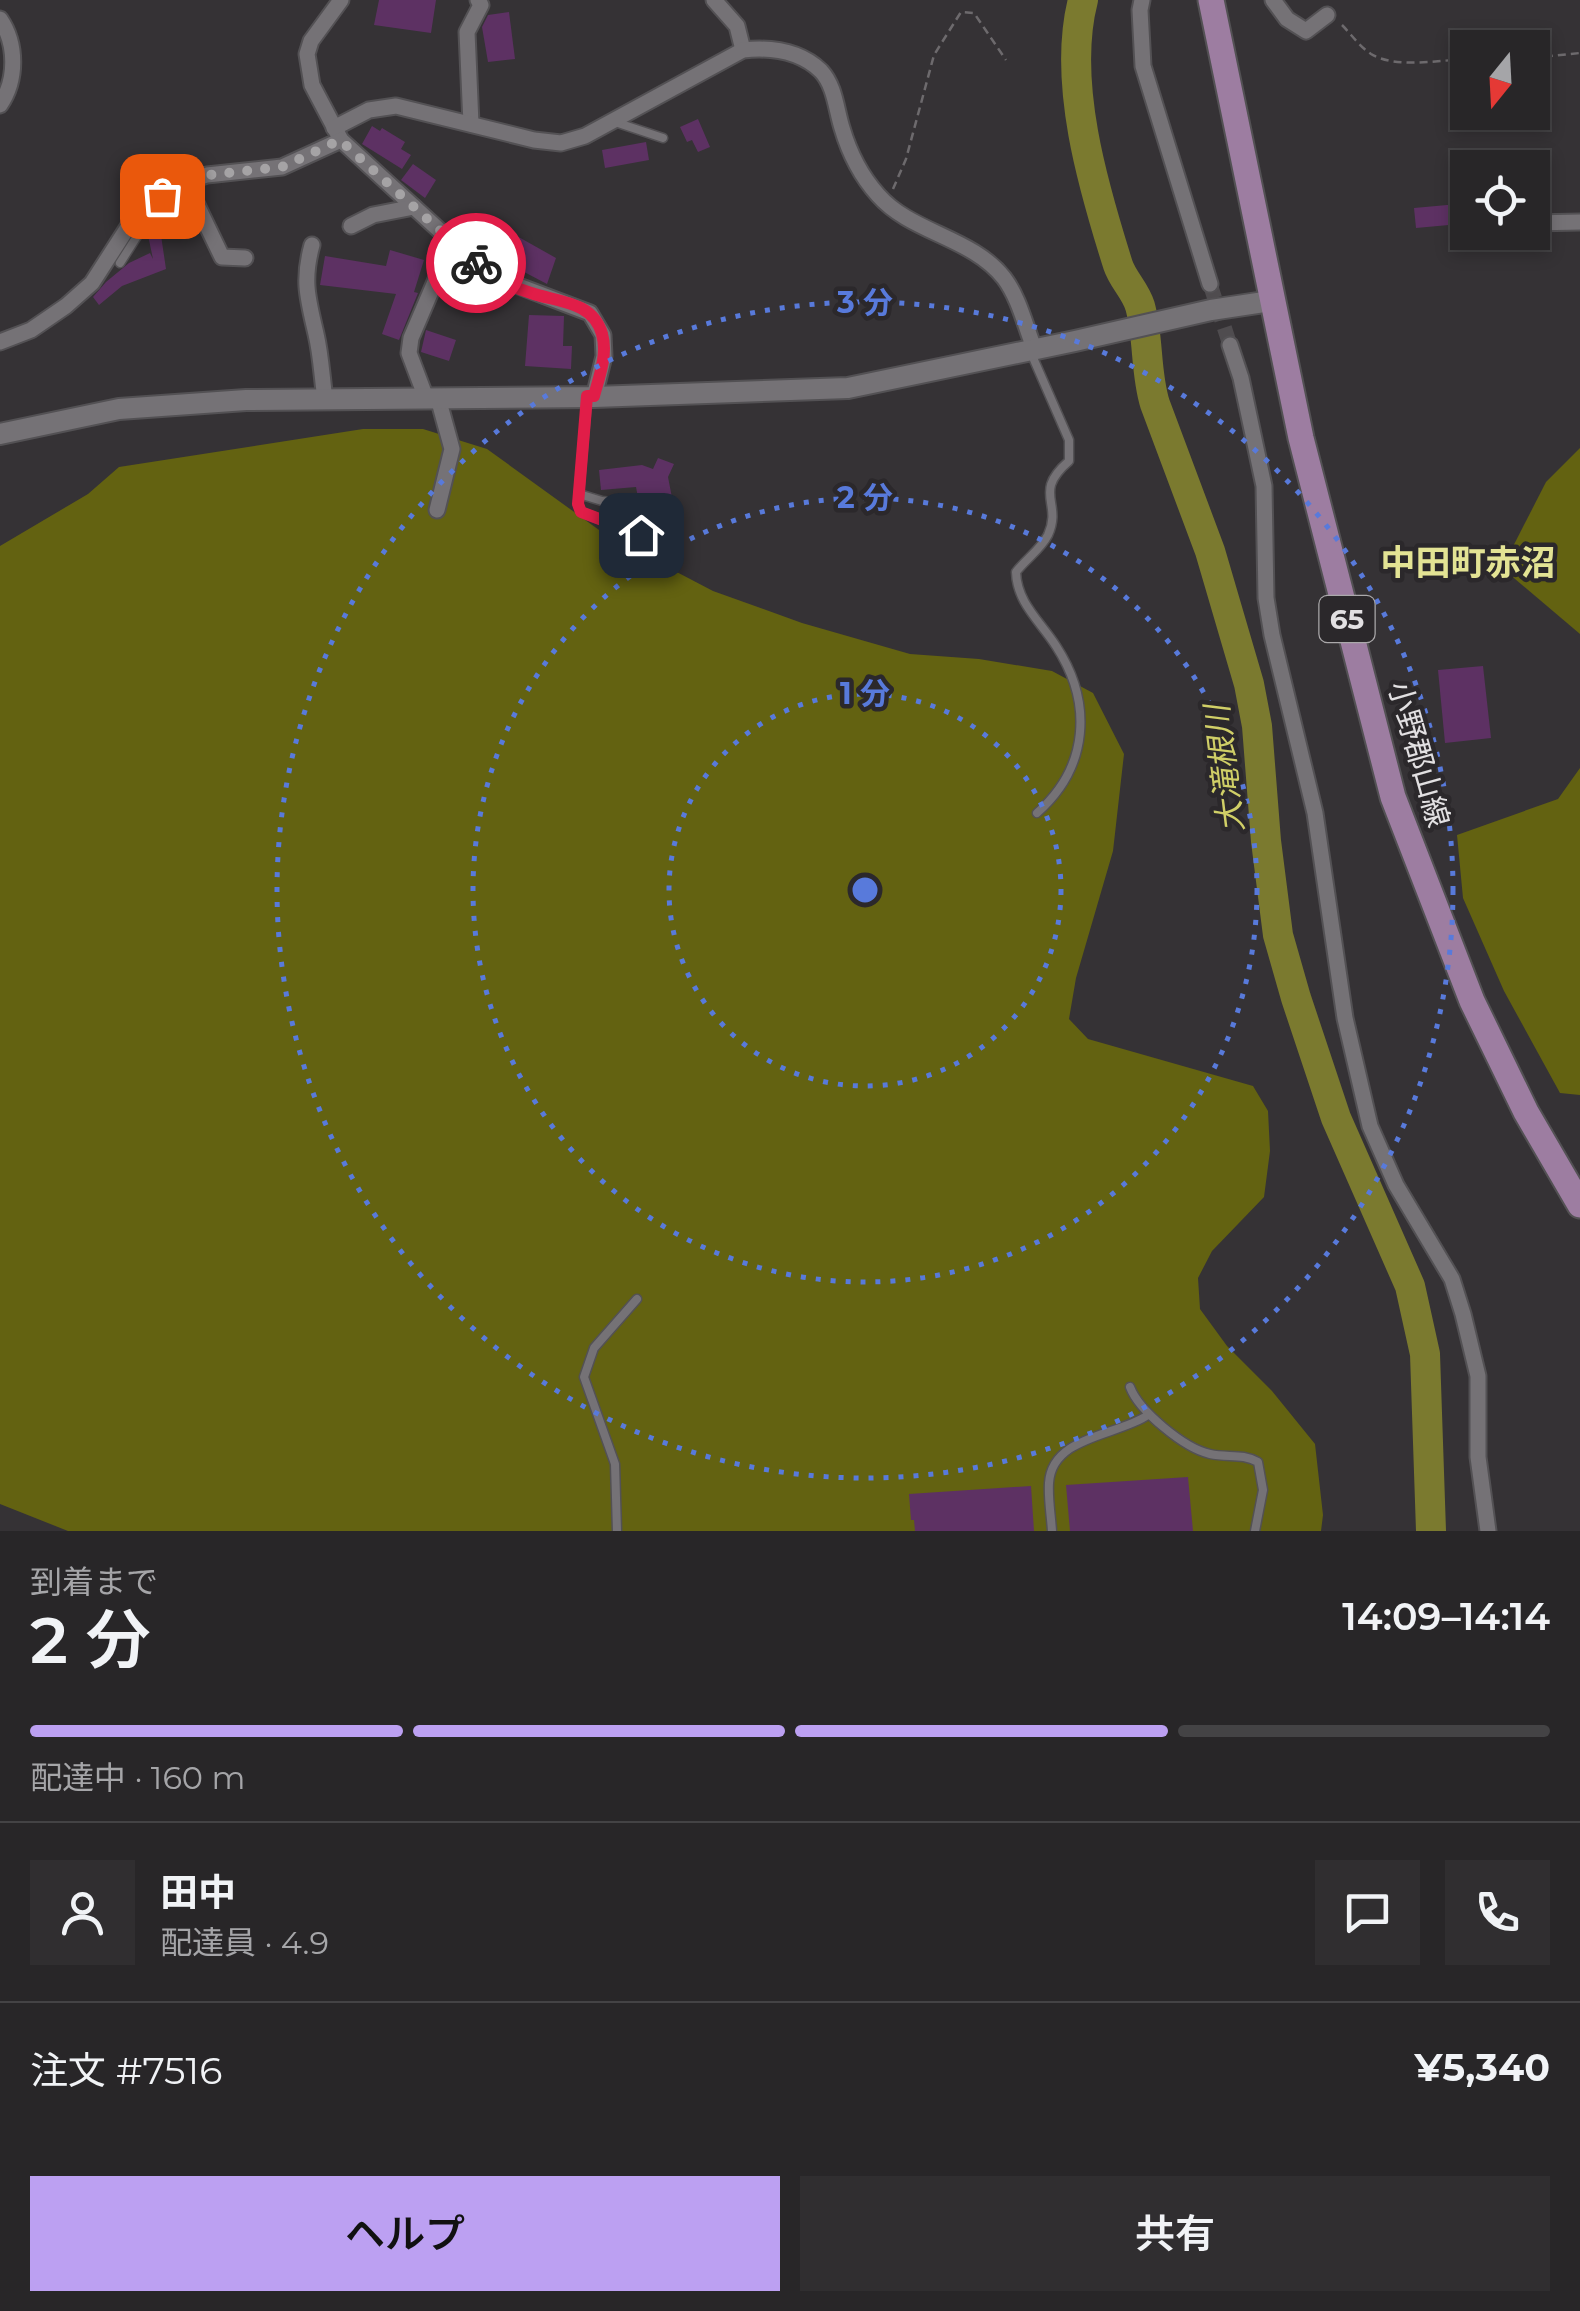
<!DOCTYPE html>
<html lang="ja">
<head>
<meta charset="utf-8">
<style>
	:root { --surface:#282628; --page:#302e30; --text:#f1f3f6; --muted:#a5a5a8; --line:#444345; --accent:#bca0f2 }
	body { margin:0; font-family:Montserrat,"Noto Sans JP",sans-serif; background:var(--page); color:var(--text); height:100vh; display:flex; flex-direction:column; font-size:38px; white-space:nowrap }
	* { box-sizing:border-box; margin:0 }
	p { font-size:32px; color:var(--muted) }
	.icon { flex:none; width:55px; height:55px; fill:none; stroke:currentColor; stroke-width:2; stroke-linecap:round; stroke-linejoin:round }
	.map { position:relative; height:1531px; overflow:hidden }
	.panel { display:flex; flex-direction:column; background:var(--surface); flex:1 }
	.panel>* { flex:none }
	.needle { width:65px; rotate:198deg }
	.tools { position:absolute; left:1450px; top:30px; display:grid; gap:20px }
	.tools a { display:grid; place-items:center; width:100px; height:100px; border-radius:0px; background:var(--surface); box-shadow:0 5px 15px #0003,0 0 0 2px var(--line); font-size:50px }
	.pin { position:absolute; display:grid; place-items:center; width:85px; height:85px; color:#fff; margin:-42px; border-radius:20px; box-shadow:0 5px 15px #0006 }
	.courier { position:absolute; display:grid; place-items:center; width:100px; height:100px; margin:-50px; border:8px solid #e11d48; border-radius:50%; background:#fff; color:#222; box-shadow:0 2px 12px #0007 }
	.summary em { font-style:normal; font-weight:600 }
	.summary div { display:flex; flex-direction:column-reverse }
	.summary { display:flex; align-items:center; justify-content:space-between; height:170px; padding:0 30px }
	h1 { font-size:65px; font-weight:600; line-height:75px }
	.bar { display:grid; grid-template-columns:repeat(4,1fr); gap:15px 10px; align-content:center; height:120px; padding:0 30px }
	.bar i { height:12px; border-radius:8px; background:var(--line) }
	.bar .current { background:var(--accent) }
	.bar p { grid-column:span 4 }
	.line { display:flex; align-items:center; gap:25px; padding:0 30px; border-top:2px solid var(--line) }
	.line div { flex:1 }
	.round { display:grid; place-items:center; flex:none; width:105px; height:105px; border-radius:0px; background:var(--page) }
	.cta { display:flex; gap:20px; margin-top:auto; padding:20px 30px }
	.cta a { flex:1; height:115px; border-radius:0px; background:var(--accent); color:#111; font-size:40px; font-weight:600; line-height:115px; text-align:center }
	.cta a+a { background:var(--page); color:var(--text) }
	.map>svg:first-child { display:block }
	.forest { fill:#636211 }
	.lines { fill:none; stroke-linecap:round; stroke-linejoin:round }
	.river { stroke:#7b7a2f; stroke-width:30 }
	.building { fill:#5d3163 }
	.minor-tunnel { stroke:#4f4c4f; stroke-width:15; stroke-dasharray:15 8; stroke-linecap:butt }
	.service-casing { stroke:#535154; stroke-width:11 }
	.minor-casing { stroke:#535154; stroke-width:19 }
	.tertiary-casing { stroke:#535154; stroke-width:24 }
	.primary-casing { stroke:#535154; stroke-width:29 }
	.path { stroke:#6d6a6d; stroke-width:2.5; stroke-dasharray:8 5; stroke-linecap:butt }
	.service { stroke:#757276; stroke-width:8 }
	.minor { stroke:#757276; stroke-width:15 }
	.tertiary { stroke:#757276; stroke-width:20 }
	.primary { stroke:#9d7da1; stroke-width:25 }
	.done { stroke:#a5a3a5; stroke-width:10; stroke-dasharray:0 18 }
	.route { stroke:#e11d48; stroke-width:12 }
	.ring { fill:none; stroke:#587adb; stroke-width:5; stroke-dasharray:5 10 }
	.labels { text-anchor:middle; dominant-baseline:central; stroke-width:9; stroke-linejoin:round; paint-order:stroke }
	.shield { fill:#2b282b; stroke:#aba9ab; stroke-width:2.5 }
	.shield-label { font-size:28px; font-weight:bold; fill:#e2e0e2 }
	.street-label { font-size:30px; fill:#e2e0e2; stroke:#2b282b }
	.water-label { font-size:32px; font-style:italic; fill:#d0cf67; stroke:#2b282b }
	.quarter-label { font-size:35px; font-weight:bold; fill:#e3e394; stroke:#2b282b }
	.centre { fill:#587adb; stroke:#2b282b; stroke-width:5 }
	.ring-label { font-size:30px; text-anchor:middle; font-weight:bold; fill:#587adb; stroke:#2b282b; stroke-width:9; stroke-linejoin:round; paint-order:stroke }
</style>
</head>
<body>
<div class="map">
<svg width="1580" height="1531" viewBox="0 0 1580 1531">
	<rect width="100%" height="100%" fill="#353235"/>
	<!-- forest -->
	<g class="forest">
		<polygon points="363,429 423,429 487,449 606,535 713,591 802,623 910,654 979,659 1052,671 1093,693 1124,754 1113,851 1076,978 1069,1019 1088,1039 1253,1086 1268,1111 1270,1151 1264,1197 1212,1251 1198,1278 1200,1309 1227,1346 1272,1391 1315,1444 1323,1515 1321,1531 68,1531 0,1504 0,546 88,494 119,467"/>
		<polygon points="1580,448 1580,634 1502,568 1546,482"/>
		<polygon points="1580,768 1580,1095 1560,1093 1504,991 1463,898 1457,835 1558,799"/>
	</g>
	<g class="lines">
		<!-- river -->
		<path class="river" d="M1083,0C1062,81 1093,186 1118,265C1123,280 1135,290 1140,306C1149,338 1145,372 1155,404L1210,551L1249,684L1257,726L1266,841L1278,935L1296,998L1336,1118L1410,1286L1425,1354L1431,1531"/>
	</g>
	<!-- building -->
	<g class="building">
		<polygon points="379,0 436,0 431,33 374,25"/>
		<polygon points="509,12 515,59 488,62 482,27 488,15"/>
		<polygon points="698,119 710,147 698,152 692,140 687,142 680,127"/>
		<polygon points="372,126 380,131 382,128 405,142 401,149 411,155 402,169 362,144"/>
		<polygon points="646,142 649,160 605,168 602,150"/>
		<polygon points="413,164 436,180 425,198 401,180"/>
		<polygon points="1458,204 1460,224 1416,228 1414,208"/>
		<polygon points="158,215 166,269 122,286 99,305 93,297 106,282 129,263 150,253 153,259 145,221"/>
		<polygon points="506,230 556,258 547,284 492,255"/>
		<polygon points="390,250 424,260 414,292 418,293 399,340 382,334 396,294 320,285 325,256 386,266"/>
		<polygon points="529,315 564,316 563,346 572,346 571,369 525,366"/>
		<polygon points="426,330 456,340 449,361 421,352"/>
		<polygon points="658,458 674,464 668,477 675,513 642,519 636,487 601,490 599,470 642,465 653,469"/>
		<polygon points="632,543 632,547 642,548 642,560 607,564 607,544"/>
		<polygon points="1483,666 1491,738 1445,743 1438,670"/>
		<polygon points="1188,1477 1193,1531 1070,1531 1066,1485"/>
		<polygon points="1031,1486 1034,1531 915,1531 914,1520 911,1520 909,1494"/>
	</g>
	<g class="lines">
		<!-- minor-tunnel -->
		<polyline class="minor-tunnel" points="1210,284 1230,345"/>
		<!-- service casing -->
		<g class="service-casing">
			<g id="service">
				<polyline points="615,122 663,138"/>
				<polyline points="120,263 141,230 134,216"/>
				<path d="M1031,353L1069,440V461C1032,493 1063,502 1048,535C1041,549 1026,559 1016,572C1017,603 1040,621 1056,646C1093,703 1089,767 1037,813"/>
				<polyline points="587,401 578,504 581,512 641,535 644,541"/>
				<polyline points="579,494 602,501 631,504"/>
				<path d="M1130,1387C1139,1411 1184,1448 1210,1454C1228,1458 1242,1453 1258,1462L1263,1490L1255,1531"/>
				<polyline points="617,1531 615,1464 584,1377 594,1348 637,1299"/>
				<path d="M1052,1531C1051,1515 1048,1499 1049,1483C1052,1436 1117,1436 1148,1415"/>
			</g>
		</g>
		<!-- minor casing -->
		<g class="minor-casing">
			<g id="minor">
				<polyline points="341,0 311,41 307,54 312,85 341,140 487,274 590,313 603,335 604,356 594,397"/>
				<polyline points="714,0 737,26 743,50"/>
				<polyline points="1142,0 1140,10 1143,66 1210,284"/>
				<polyline points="1273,0 1287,19 1306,31 1327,15"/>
				<path d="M0,19C17,44 17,80 0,105"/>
				<polyline points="471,124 467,32 481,5 478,0"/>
				<path d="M334,128L369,110L396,106L534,140L561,143L585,136L743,50C771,47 799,50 821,71C835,86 836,109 842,128C849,152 861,176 878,195C911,233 972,237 1004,278C1019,298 1025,325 1034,348"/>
				<polyline points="186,182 222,257 245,258"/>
				<polyline points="1532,223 1580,222"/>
				<polyline points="351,226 373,215 414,207"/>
				<path d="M312,245C302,281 308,299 316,334C321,355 322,378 325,399"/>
				<polyline points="0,342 31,330 66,306 92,283 139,210 186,182 207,175 282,167 341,140"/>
				<polyline points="1230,345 1241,378 1264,486 1266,598 1272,635 1315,813 1345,1018 1370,1126 1396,1185 1452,1279 1463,1314 1478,1376 1478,1457 1488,1531"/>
				<polyline points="426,398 409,353 411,338 452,242"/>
				<polyline points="437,510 452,449 438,398"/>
			</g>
		</g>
		<!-- tertiary casing -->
		<g class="tertiary-casing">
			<polyline id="tertiary" points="0,434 119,409 246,400 594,397 848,388 1075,341 1211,310 1271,301"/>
		</g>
		<!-- primary casing -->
		<g class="primary-casing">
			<polyline id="primary" points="1211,0 1301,438 1393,797 1472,1001 1526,1112 1580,1205"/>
		</g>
		<!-- path -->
		<g class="path">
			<path d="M1342,25C1351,34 1360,47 1371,54C1396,69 1439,60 1468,59"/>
			<polyline points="1532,58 1580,53"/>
			<polyline points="893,189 906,159 934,55 961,12 974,13 1006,60"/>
		</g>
		<!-- service -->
		<use href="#service" class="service"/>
		<!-- minor -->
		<use href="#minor" class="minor"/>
		<!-- tertiary -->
		<use href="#tertiary" class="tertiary"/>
		<!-- primary -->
		<use href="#primary" class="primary"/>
	</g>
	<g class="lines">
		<!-- done -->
		<polyline class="done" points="162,196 208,175 282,167 340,140 476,263"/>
		<!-- route -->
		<path class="route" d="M476,263C491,277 512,287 531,293C557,302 593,301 602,334C608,354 599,377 594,396H587L578,504L581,512L641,535"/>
	</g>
	<!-- distance rings -->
	<g class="ring">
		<circle cx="865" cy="890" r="196"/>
		<circle cx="865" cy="890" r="392"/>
		<circle cx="865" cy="890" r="588"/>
	</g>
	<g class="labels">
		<!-- shield labels -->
		<rect class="shield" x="1319.5" y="596" width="55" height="46" rx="8"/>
		<g class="shield-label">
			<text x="1347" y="619">65</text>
		</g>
		<!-- street labels -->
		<g class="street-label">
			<text transform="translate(1419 754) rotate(74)">小野郡山線</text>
		</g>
		<!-- water labels -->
		<g class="water-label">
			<text transform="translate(1224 769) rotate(-97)">大滝根川</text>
		</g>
		<!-- quarter labels -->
		<g class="quarter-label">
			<text x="1468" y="562">中田町赤沼</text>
		</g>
	</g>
	<circle cx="865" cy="890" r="15" class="centre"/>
	<g class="ring-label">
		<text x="865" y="313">3 分</text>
		<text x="865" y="508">2 分</text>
		<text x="865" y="704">1 分</text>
	</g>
</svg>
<div class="tools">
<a><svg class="needle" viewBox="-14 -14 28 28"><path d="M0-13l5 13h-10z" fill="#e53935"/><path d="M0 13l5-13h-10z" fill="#a5a5a8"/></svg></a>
<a><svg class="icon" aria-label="locate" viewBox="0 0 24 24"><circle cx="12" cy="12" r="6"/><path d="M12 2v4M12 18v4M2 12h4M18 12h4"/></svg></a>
</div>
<div class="pin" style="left:162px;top:196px;background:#ea580c"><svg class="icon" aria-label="bag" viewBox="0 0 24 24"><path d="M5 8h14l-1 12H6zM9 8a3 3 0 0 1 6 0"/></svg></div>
<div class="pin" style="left:641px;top:535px;background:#1f2937"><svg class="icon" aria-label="home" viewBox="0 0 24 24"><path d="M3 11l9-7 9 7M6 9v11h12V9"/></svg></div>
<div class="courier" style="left:476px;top:263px"><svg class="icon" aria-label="bike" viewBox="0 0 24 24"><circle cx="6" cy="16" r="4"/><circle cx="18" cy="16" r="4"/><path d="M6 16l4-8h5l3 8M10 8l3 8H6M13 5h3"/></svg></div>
</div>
<section class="panel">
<div class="summary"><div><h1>2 分</h1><p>到着まで</p></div><em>14:09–14:14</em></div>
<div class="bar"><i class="current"></i><i class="current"></i><i class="current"></i><i></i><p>配達中 · 160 m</p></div>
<div class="line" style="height:180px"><a class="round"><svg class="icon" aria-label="person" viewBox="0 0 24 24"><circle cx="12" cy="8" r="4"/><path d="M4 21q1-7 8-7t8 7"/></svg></a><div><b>田中</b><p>配達員 · 4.9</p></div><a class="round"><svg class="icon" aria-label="chat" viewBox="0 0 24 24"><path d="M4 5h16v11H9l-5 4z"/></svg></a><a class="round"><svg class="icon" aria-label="phone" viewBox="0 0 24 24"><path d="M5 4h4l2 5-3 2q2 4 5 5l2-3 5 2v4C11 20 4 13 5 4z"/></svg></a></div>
<div class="line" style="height:130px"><div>注文 #7516</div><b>¥5,340</b></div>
<div class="cta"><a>ヘルプ</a><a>共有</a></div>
</section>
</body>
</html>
